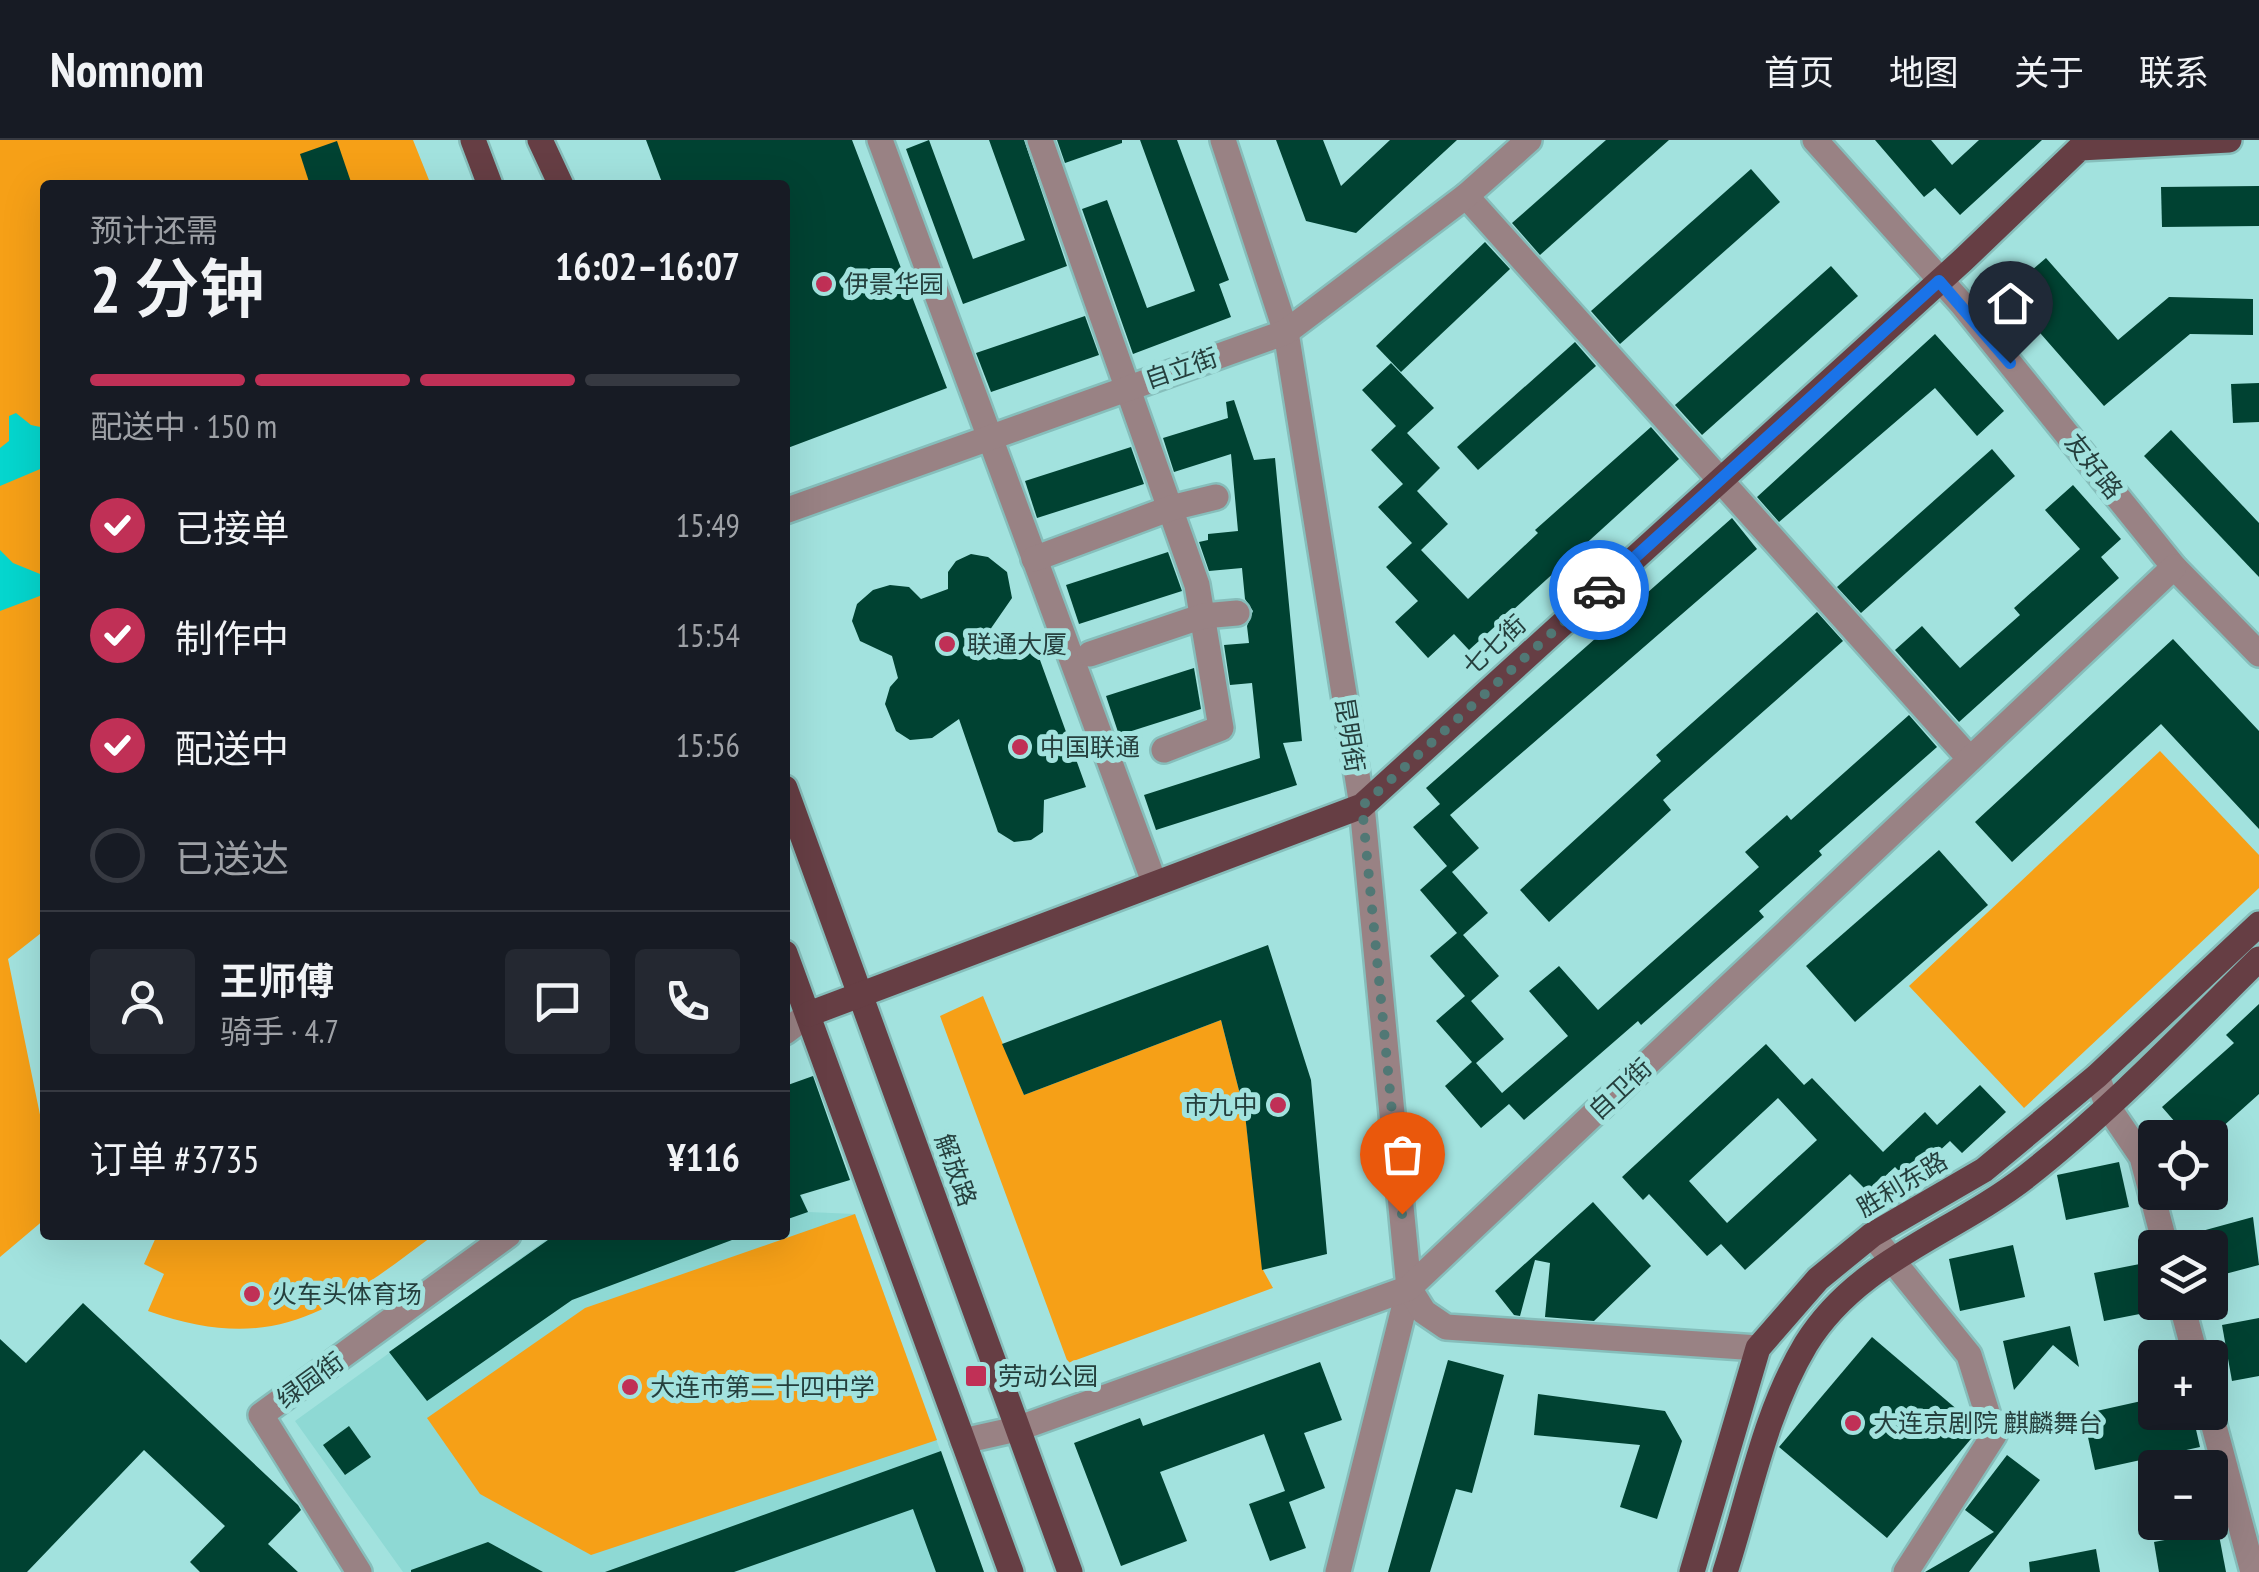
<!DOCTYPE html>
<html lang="zh">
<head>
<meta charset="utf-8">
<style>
	:root { --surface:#171b24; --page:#242831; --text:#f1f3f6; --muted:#9ea1a6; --line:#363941; --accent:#c03056 }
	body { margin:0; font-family:"PT Sans Narrow","Noto Sans SC",sans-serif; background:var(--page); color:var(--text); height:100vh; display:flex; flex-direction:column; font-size:38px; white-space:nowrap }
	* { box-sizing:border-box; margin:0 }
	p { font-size:32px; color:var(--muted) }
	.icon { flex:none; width:55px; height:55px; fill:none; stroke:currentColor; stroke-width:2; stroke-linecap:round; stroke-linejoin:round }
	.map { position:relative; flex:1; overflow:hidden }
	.details { position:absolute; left:40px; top:40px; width:750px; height:1060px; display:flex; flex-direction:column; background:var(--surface); border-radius:10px; box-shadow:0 10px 40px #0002 }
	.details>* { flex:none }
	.fabs { position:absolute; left:2138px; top:980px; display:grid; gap:20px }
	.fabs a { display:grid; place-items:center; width:90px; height:90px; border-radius:10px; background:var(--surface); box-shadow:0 10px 40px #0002; font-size:50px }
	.pin { position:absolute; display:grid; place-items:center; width:85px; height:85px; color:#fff; margin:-102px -42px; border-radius:50% 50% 50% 0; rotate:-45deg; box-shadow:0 0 10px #0007 }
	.pin .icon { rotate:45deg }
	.courier { position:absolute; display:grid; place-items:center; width:100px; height:100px; margin:-50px; border:8px solid #1a73e8; border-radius:50%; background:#fff; color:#222; box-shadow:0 2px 12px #0007 }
	.overview em { font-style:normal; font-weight:600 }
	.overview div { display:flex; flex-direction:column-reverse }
	.overview { display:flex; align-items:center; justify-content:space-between; height:170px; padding:0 50px }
	h1 { font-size:65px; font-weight:600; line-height:75px }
	.bar { display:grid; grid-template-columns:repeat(4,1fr); gap:15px 10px; align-content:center; height:120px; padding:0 50px }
	.bar i { height:12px; border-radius:8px; background:var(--line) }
	.bar .selected { background:var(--accent) }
	.bar p { grid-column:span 4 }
	.line { display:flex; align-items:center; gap:25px; padding:0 50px; border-top:2px solid var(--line) }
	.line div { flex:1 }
	.round { display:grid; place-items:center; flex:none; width:105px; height:105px; border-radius:10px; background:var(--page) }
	ol { padding:0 50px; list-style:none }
	li { display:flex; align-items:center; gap:30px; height:110px }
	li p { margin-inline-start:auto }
	li .icon { padding:10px; border-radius:50%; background:var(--accent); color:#fff; stroke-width:4 }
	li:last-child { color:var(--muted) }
	li i { width:55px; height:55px; border:5px solid var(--line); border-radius:50% }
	header { display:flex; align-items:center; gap:60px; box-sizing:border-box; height:140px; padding:0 50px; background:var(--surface); border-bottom:2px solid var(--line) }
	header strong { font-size:48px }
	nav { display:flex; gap:55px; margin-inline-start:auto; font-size:35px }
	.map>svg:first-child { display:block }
	.built { fill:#8ed9d4 }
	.green { fill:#f6a017 }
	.water { fill:#05d6ce }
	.building { fill:#004232; fill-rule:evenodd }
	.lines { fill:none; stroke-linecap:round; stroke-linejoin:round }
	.minor-casing { stroke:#86bebb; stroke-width:30 }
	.major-casing { stroke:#86bebb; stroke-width:30 }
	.minor { stroke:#998284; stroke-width:25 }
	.major { stroke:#663e44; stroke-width:25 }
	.done { stroke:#517875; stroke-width:10; stroke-dasharray:0 18 }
	.route { stroke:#1a73e8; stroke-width:12 }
	.poi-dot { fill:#c03056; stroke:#a2e2de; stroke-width:4 }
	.labels { text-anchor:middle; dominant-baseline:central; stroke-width:10; stroke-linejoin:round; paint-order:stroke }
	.poi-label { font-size:25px; fill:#253f3d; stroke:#a2e2de; text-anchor:start }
	.street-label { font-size:25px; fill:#253f3d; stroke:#a2e2de }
</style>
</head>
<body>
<header>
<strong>Nomnom</strong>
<nav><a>首页</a><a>地图</a><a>关于</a><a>联系</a></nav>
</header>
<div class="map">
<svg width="2259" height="1432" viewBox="0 0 2259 1432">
	<rect width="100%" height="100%" fill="#a2e2de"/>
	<!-- built -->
	<polygon class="built" points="785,1015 808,1072 855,1074 984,1432 403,1432 295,1281 550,1097 785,1095"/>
	<!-- green -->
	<g class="green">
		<polygon points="0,0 413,0 431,45 45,45 45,790 8,819 45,999 45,1079 0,1117"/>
		<polygon points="2160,611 2259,715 2259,748 2024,968 1909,846"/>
		<polygon points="983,856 1024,955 1221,880 1245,974 1263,1130 1273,1148 1068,1223 940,876"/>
		<polygon points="855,1074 937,1300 591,1415 480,1354 427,1278 585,1168"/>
		<path d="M157,1095H434C333,1170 276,1216 148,1171L164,1134L144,1124Z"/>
	</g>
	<!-- water -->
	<g class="water">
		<polygon points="16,273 31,285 45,288 45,327 0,346 0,308 9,301 9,276"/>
		<polygon points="0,410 13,423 45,436 45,454 0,471"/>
	</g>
	<!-- building -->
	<g class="building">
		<polygon points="646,0 852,0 947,248 785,309 785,45 663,45"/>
		<polygon points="929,0 973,119 1025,100 989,0 1024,0 1067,126 963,164 906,9"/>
		<polygon points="1057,0 1122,0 1122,3 1065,23"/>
		<polygon points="1140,0 1177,0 1229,140 1219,144 1231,177 1133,214 1082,69 1107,60 1147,168 1195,151"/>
		<polygon points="1276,0 1323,0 1341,46 1390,0 1457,0 1356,93 1306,81"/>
		<polygon points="1606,0 1669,0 1540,115 1512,83"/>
		<polygon points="1875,0 1931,0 1952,25 1979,0 2042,0 1960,75 1935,48 1924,57"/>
		<polygon points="337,1 352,45 310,45 300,14"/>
		<polygon points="1751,29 1780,62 1620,204 1591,171"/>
		<polygon points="2259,46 2259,86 2162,87 2161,47"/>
		<polygon points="1485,102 1510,129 1401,232 1376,206"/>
		<polygon points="2046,118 2118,200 2169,157 2253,159 2253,195 2190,194 2104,266 2005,153"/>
		<polygon points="1831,126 1858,156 1702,295 1675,265"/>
		<polygon points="1085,176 1099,215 991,252 976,213"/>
		<polygon points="1935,194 2004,271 1977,296 1935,248 1779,382 1757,357"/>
		<polygon points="1575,202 1596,226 1478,330 1457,307"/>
		<polygon points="1391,223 1434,268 1407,293 1440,328 1417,351 1448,384 1421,410 1468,459 1538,393 1535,390 1651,287 1679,319 1469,510 1454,494 1428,518 1395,482 1418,461 1386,427 1412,403 1378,367 1403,344 1371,310 1396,286 1362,250"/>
		<polygon points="2259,243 2259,282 2233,283 2231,244"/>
		<polygon points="1234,260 1254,320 1275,318 1302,601 1283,603 1297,645 1156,690 1144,655 1260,618 1252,543 1230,545 1224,505 1249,503 1247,486 1253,471 1245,459 1242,428 1209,431 1199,402 1208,400 1208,394 1238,391 1231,314 1174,332 1163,298 1228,278 1226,262"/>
		<polygon points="2171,290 2259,383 2259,437 2144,316"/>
		<polygon points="1131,307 1144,344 1037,378 1025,341"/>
		<polygon points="1992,309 2015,336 1861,473 1837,447"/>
		<polygon points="2073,345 2121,399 2101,417 2119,438 1959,582 1895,510 1922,486 1960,528 2020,475 2014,468 2080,409 2045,370"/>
		<polygon points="1732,378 1757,409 1450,675 1479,708 1452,732 1488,773 1463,795 1499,836 1471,861 1504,899 1476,923 1502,953 1568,896 1529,851 1559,826 1598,870 1759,727 1745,712 1787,675 1791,680 1909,575 1937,607 1819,711 1822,715 1759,771 1764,777 1641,885 1638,881 1524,980 1509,964 1481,988 1445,946 1472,922 1436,881 1465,856 1430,816 1457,793 1420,750 1447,726 1413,687 1440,664 1426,648"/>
		<polygon points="1168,412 1182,451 1079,484 1066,445"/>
		<polygon points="971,414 988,417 1007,432 1012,458 985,497 1022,499 1036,509 1086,647 1044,660 1043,692 1031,700 1014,702 998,692 959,579 932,598 910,600 896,591 885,564 890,547 898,538 892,516 860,501 852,481 857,464 873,450 890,445 909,447 921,459 948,449 948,432 956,421"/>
		<polygon points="1817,472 1843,501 1663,660 1671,670 1549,782 1520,750 1661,621 1656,615"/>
		<polygon points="2173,499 2259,591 2259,689 2161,584 2012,722 1975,682"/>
		<polygon points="1194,528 1201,569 1119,595 1106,556"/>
		<polygon points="1939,710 1988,765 1855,882 1806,826"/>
		<polygon points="1268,805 1311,940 1327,1114 1262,1130 1245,974 1221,880 1024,955 1002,904"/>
		<polygon points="2259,864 2259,954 2210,998 2189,998 2162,967 2234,903 2226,895"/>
		<path d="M1766,904L1804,945L1812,938L1883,1012L1925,972L1937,985L1980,945L2006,972L1962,1013L1950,1001L1908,1040L1895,1027L1868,1052L1850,1034L1745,1130L1721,1104L1707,1116L1649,1054L1643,1060L1622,1037ZM1778,958L1817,1000L1727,1083L1689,1041Z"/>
		<polygon points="813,936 850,1040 800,1055 808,1072 785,1080 785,946"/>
		<polygon points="2119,1022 2129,1067 2066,1080 2057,1035"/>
		<polygon points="1593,1062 1651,1126 1594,1181 1545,1177 1550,1123 1535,1120 1520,1176 1514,1175 1495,1151"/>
		<polygon points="2253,1077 2259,1125 2210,1138 2210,1108 2182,1108 2180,1097"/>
		<polygon points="555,1095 740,1097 572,1160 427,1261 389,1212"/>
		<polygon points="2013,1105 2025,1157 1960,1171 1949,1119"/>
		<polygon points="2155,1121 2155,1171 2104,1181 2094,1133"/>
		<polygon points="83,1163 298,1365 301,1370 268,1404 298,1432 200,1432 190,1422 225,1386 144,1310 27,1432 0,1432 0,1199 26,1223"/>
		<polygon points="2259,1178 2259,1236 2232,1241 2222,1185"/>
		<polygon points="2070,1186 2079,1227 2053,1205 2014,1250 2003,1201"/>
		<polygon points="1872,1197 1973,1283 1976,1293 1887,1398 1779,1307"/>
		<polygon points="1448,1220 1504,1235 1472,1353 1456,1349 1430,1432 1388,1432"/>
		<polygon points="1320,1222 1342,1280 1304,1293 1325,1348 1289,1362 1306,1408 1270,1421 1249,1364 1285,1351 1264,1294 1160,1332 1187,1401 1121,1426 1074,1303 1140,1278 1143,1286"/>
		<polygon points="1538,1254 1665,1271 1682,1301 1657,1379 1620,1367 1640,1305 1534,1295"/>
		<polygon points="2155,1258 2155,1272 2192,1272 2200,1307 2095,1330 2083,1274"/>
		<polygon points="349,1286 371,1317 345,1335 323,1305"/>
		<polygon points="941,1311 984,1432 936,1432 913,1369 734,1432 605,1432"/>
		<polygon points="2007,1315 2040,1340 1969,1432 1925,1432 1994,1392 1965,1370"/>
		<polygon points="2218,1390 2226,1432 2159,1432 2154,1402"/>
		<polygon points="488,1402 543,1432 411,1432 411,1430"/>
		<polygon points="2096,1409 2100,1432 2030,1432 2029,1422"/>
	</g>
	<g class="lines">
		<!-- minor casing -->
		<g class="minor-casing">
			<g id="minor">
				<polyline points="880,0 1154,742"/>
				<polyline points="1040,0 1197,445 1221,588 1164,610"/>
				<polyline points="1223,0 1286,192 1362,666 1409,1148 1338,1432"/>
				<polyline points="1815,0 1962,164 2174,427 2259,514"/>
				<polyline points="1466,56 1970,619"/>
				<polyline points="785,371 1286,192 1466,56 1529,0"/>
				<polyline points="1034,419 1171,368 1216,357"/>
				<polyline points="1090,514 1203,476 1237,473"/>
				<polyline points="785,892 809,874"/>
				<polyline points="2097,936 2108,967 2142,1017 2166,1108"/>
				<polyline points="1872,1095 1969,1215 1994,1295 1906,1432"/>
				<polyline points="1409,1148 1424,1172 1446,1187 1758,1208"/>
				<polyline points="2181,1162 2196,1218"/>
				<polyline points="2210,1271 2253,1432"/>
				<polyline points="963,1301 1017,1289 1409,1148 2174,427"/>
				<polyline points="359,1432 261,1275 508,1095"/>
			</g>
		</g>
		<!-- major casing -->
		<g class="major-casing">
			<g id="major">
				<polyline points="473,0 490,45"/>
				<polyline points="540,0 561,45"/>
				<polyline points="785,648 1070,1432"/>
				<polyline points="785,813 1011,1432"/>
				<polyline points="809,874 1362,666 1963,120 2080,8 2229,0"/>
				<polyline points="1692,1432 1758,1208 1818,1139 1872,1095 1984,1030 2097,936 2259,784"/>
				<path d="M1725,1432C1750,1355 1764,1274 1806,1204C1858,1120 1953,1094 2027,1036C2110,971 2184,893 2259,819"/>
			</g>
		</g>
		<!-- minor -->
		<use href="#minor" class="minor"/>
		<!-- major -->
		<use href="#major" class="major"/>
	</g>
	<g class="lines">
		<!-- done -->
		<polyline class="done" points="1402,1074 1362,666 1599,450"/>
		<!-- route -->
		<polyline class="route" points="1599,450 1939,141 2010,223"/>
	</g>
	<!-- markers -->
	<g class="poi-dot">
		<circle cx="824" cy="144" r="10"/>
		<circle cx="947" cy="504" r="10"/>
		<circle cx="1020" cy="607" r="10"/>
		<circle cx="1278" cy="965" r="10"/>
		<circle cx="252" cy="1154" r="10"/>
		<rect x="964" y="1224" width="24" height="24" rx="5"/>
		<circle cx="630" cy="1247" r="10"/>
		<circle cx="1853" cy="1283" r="10"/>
	</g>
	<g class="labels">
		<!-- poi labels -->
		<g class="poi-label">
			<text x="844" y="144">伊景华园</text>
			<text x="967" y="504">联通大厦</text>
			<text x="1040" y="607">中国联通</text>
			<text x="1258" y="965" text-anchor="end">市九中</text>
			<text x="272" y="1154">火车头体育场</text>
			<text x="998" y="1236">劳动公园</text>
			<text x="650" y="1247">大连市第二十四中学</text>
			<text x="1873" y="1283">大连京剧院 麒麟舞台</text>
		</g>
		<!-- street labels -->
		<g class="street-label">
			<text transform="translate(1181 228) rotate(-19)">自立街</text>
			<text transform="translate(2094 326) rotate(51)">友好路</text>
			<text transform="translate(1494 505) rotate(-42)">七七街</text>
			<text transform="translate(1350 595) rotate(81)">昆明街</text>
			<text transform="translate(1620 949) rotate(-43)">自卫街</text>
			<text transform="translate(956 1030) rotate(70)">解放路</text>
			<text transform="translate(1902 1044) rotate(-31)">胜利东路</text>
			<text transform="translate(310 1240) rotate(-36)">绿园街</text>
		</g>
	</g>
</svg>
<div class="fabs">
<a><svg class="icon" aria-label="locate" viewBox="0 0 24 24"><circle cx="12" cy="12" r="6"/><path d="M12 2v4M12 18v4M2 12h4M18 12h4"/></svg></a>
<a><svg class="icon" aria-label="layers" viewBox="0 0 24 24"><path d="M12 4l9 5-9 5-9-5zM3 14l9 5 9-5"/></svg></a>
<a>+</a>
<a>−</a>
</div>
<div class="pin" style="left:1402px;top:1074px;background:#ea580c"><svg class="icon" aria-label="bag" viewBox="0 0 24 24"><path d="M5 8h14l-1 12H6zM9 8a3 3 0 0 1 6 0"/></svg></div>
<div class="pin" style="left:2010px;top:223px;background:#1f2937"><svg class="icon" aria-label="home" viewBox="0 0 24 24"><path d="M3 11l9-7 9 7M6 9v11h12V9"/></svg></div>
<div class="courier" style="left:1599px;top:450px"><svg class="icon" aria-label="car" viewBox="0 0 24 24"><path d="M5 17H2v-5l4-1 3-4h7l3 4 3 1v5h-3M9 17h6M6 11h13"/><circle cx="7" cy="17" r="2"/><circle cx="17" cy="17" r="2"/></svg></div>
<section class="details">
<div class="overview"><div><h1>2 分钟</h1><p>预计还需</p></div><em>16:02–16:07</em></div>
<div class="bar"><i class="selected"></i><i class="selected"></i><i class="selected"></i><i></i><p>配送中 · 150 m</p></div>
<ol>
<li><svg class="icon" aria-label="check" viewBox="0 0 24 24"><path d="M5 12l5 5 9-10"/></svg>已接单<p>15:49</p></li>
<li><svg class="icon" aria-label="check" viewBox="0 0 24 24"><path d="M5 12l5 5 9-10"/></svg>制作中<p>15:54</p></li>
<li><svg class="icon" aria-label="check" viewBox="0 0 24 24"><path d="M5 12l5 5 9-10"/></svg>配送中<p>15:56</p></li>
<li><i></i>已送达</li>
</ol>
<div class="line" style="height:180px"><a class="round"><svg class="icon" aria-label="person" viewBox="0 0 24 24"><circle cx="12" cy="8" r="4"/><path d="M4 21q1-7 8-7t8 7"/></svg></a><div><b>王师傅</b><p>骑手 · 4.7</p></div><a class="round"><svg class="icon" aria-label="chat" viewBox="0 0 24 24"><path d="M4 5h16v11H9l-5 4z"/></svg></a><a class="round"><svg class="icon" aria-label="phone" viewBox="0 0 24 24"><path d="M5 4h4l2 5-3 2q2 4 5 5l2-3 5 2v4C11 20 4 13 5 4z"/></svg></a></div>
<div class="line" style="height:130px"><div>订单 #3735</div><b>¥116</b></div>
</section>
</div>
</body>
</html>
